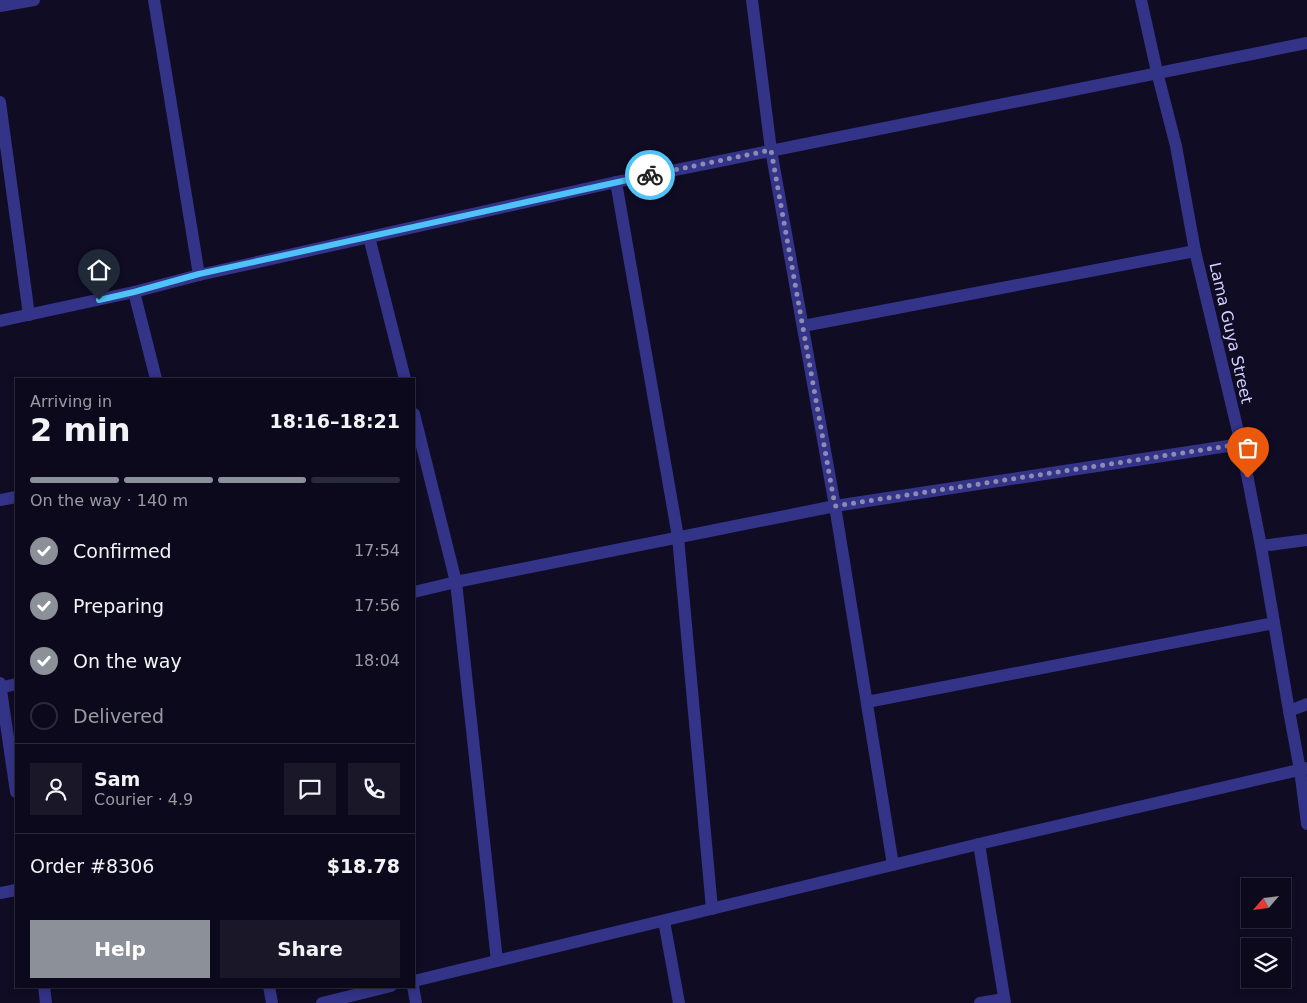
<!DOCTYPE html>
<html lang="en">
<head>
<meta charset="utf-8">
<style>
	:root { --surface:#0b091b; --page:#191728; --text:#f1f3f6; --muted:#9a9aa3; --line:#2b2a3a; --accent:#8c9099 }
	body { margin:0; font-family:"DejaVu Sans",sans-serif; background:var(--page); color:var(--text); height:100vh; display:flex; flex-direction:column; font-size:19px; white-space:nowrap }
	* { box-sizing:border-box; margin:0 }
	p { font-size:16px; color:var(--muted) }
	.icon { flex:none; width:28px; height:28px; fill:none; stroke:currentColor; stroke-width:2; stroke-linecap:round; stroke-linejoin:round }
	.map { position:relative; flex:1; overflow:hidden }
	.details { position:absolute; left:15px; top:378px; width:400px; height:610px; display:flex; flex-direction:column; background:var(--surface); border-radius:0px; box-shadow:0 2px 8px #0003,0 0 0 1px var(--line) }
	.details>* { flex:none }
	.needle { width:32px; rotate:242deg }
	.controls { position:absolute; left:1241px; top:878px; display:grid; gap:10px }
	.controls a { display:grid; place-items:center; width:50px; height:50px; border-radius:0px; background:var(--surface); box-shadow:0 2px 8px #0003,0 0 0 1px var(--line); font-size:25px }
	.pin { position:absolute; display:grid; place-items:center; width:42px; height:42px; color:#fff; margin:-51px -21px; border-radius:50% 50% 50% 0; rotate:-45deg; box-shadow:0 0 5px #0007 }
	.pin .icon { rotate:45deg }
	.courier { position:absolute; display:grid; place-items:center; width:50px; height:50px; margin:-25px; border:4px solid #4fc3f7; border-radius:50%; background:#fff; color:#222; box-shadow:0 1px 6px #0007 }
	.summary em { font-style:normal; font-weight:700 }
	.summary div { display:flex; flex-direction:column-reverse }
	.summary { display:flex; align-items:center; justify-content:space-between; height:85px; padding:0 15px }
	h1 { font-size:32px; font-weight:700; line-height:38px }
	.bar { display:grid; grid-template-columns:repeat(4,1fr); gap:8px 5px; align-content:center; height:60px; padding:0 15px }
	.bar i { height:6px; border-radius:4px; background:var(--line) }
	.bar .current { background:var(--accent) }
	.bar p { grid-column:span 4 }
	.line { display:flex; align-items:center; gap:12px; padding:0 15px; border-top:1px solid var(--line) }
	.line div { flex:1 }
	.round { display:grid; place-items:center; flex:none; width:52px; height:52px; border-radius:0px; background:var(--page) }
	ol { padding:0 15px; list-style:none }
	li { display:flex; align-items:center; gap:15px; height:55px }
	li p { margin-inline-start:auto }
	li .icon { padding:5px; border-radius:50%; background:var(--accent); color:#fff; stroke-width:4 }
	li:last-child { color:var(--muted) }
	li i { width:28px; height:28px; border:2px solid var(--line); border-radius:50% }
	.button { display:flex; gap:10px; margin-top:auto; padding:10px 15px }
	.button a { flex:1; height:58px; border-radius:0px; background:var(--accent); color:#fff; font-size:20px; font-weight:700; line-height:58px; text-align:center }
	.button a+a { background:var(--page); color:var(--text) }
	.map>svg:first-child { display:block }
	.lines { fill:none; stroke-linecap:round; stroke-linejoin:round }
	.minor { stroke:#338; stroke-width:12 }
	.tertiary { stroke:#338; stroke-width:12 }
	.done { stroke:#8e8bb2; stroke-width:5; stroke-dasharray:0 9 }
	.route { stroke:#4fc3f7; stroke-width:6 }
	.labels { text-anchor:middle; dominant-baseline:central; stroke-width:4; stroke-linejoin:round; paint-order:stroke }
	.street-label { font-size:16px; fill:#d3cfff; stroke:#0f0c24 }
</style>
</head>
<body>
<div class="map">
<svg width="1307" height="1003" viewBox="0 0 1307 1003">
	<rect width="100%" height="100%" fill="#0f0c24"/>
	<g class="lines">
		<!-- minor -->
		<g class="minor">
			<polyline points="154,0 199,275"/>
			<polyline points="752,0 771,150 835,506 893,865"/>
			<polyline points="0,6 34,0"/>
			<polyline points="0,102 29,315"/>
			<polyline points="616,182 678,537 712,909"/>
			<polyline points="369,237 405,379"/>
			<polyline points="134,292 156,379"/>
			<polyline points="0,321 134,292 199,275 616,182 1307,43"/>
			<polyline points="803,326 1195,251"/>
			<polyline points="414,414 456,582 497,961"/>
			<polyline points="0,500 16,497"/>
			<polyline points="1261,546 1307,540"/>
			<polyline points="414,592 456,582 835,506 1241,444"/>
			<polyline points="0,683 16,792"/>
			<polyline points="0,688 16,684"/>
			<polyline points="867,702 1274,623"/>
			<polyline points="1289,711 1307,704"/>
			<polyline points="979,844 1005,1003"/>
			<polyline points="0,893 16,890"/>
			<polyline points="664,921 679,1003"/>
			<polyline points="44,986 46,1003"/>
			<polyline points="269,986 272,1003"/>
			<polyline points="413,986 416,1003"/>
			<polyline points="980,1003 1004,999"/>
		</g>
		<!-- tertiary -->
		<g class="tertiary">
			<polyline points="1141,0 1157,72 1176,146 1195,251 1241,444 1261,546 1289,711 1300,770 1307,824"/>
			<polyline points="414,981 979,844 1307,768"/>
			<polyline points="322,1003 391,986"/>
		</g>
	</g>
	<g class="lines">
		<!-- done -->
		<polyline class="done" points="650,175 771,150 835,506 1241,444 1248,478"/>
		<!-- route -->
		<polyline class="route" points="99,300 134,292 199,274 650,175"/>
	</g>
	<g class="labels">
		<!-- street labels -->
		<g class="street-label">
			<text transform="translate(1231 333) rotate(77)">Lama Guya Street</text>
		</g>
	</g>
</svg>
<div class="controls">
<a><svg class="needle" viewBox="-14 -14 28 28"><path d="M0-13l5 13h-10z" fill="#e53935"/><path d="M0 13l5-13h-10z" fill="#9a9aa3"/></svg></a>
<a><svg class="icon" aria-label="layers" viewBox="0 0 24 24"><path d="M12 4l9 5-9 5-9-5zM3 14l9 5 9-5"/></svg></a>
</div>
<div class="pin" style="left:1248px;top:478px;background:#ea580c"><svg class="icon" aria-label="bag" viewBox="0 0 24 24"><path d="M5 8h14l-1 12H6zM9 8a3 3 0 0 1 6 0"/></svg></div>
<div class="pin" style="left:99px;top:300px;background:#1f2937"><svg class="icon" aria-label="home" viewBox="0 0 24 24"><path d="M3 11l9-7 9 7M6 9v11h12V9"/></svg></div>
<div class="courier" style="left:650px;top:175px"><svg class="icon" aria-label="bike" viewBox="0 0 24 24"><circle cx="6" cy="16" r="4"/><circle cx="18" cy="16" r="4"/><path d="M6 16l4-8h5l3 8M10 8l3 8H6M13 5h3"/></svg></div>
<section class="details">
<div class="summary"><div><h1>2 min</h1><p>Arriving in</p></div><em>18:16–18:21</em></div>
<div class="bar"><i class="current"></i><i class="current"></i><i class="current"></i><i></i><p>On the way · 140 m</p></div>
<ol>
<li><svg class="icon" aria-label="check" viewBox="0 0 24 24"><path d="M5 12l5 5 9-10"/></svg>Confirmed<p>17:54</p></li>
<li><svg class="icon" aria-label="check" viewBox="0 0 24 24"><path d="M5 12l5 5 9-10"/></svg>Preparing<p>17:56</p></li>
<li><svg class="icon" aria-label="check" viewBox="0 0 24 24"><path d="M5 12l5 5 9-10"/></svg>On the way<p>18:04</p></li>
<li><i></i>Delivered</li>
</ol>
<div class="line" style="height:90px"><a class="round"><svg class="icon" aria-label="person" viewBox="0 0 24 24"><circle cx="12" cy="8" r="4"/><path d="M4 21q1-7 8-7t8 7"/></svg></a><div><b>Sam</b><p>Courier · 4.9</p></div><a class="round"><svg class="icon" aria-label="chat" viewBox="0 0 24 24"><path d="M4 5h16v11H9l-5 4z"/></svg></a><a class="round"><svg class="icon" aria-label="phone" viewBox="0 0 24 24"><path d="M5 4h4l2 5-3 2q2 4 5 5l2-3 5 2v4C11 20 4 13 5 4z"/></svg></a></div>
<div class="line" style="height:65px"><div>Order #8306</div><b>$18.78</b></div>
<div class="button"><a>Help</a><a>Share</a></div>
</section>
</div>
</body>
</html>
